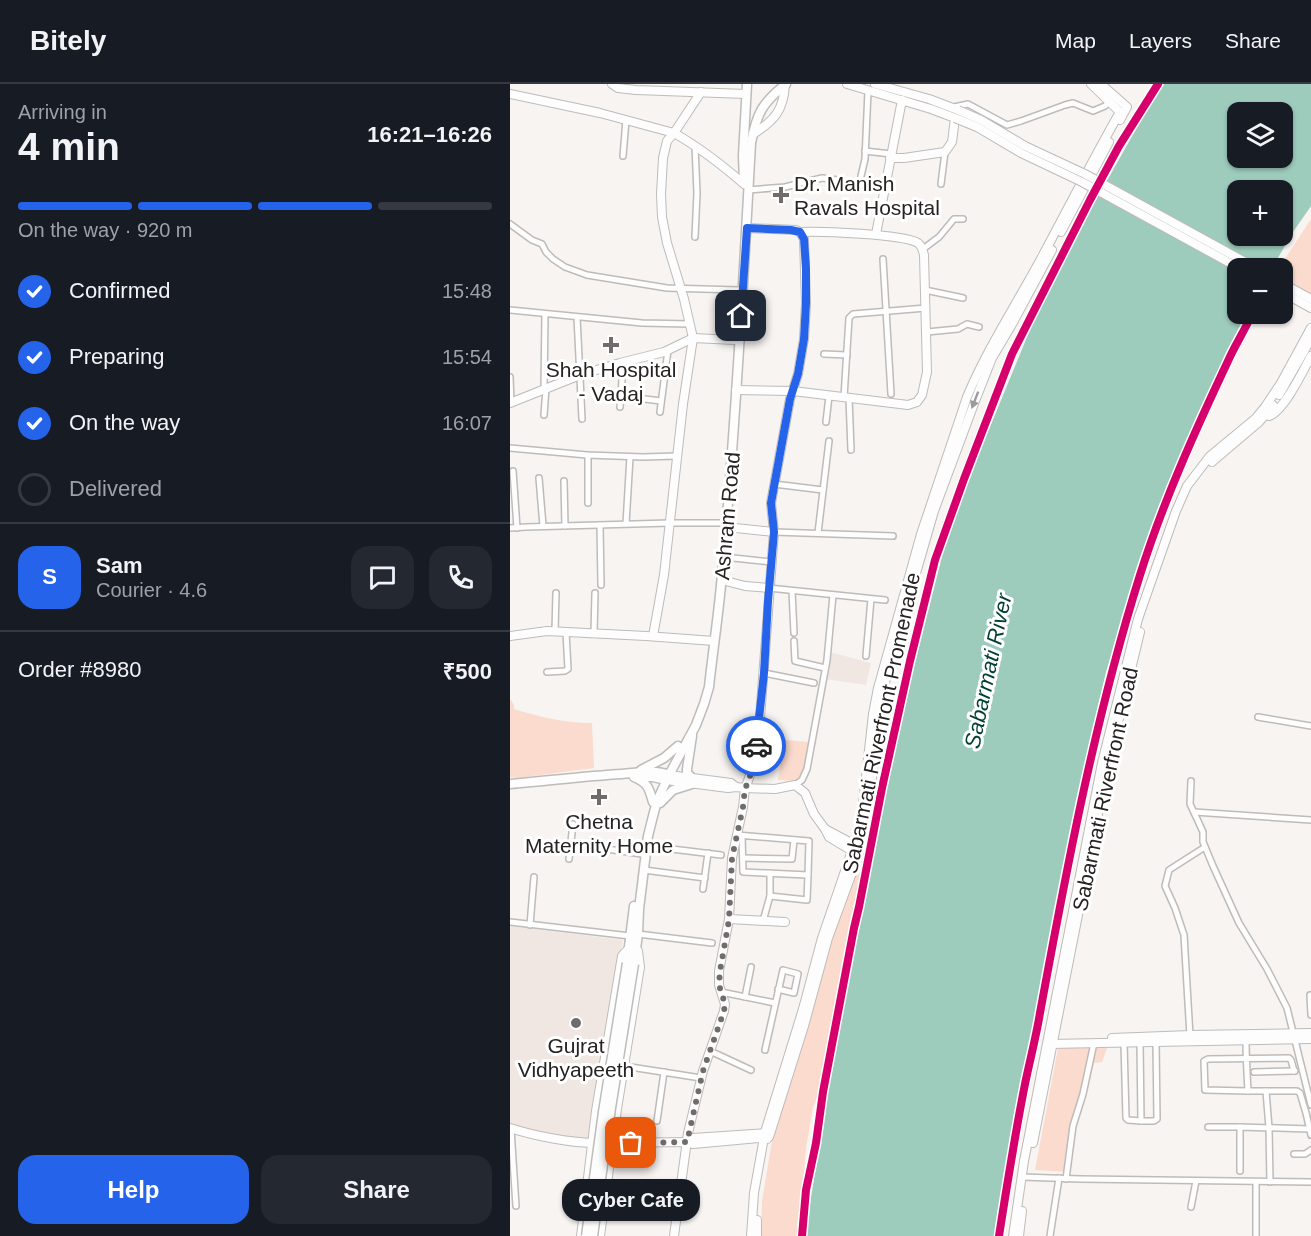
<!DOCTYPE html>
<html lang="en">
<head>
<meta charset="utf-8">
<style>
	:root { --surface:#171b24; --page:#242831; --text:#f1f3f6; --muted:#9ea1a6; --line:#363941; --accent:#2563eb }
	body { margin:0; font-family:Arial,sans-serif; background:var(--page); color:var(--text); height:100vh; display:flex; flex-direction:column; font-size:22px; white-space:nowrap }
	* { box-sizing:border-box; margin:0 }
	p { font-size:20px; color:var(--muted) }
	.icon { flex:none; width:33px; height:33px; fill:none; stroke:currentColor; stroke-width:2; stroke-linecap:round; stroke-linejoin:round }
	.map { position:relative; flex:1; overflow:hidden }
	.drawer { display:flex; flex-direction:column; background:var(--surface); width:510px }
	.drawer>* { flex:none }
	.fabs { position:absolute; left:717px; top:18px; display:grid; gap:12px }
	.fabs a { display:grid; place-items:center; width:66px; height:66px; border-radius:12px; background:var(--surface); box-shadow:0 2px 4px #0004; font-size:30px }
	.pin { position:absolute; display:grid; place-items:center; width:51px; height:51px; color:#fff; margin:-26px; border-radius:12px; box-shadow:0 3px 9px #0006 }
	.courier { position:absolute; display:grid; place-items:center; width:60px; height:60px; margin:-30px; border:4px solid #2563eb; border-radius:50%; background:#fff; color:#222; box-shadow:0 2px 8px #0007 }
	.bubble { position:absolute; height:42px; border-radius:18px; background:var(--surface); box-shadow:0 2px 4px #0004; font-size:20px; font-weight:700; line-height:42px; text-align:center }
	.headline em { font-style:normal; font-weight:700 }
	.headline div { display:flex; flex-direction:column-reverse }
	.headline { display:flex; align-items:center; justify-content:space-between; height:102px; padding:0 18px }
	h1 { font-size:39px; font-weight:700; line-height:45px }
	.bar { display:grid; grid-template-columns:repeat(4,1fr); gap:9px 6px; align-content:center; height:72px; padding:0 18px }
	.bar i { height:8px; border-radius:4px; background:var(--line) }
	.bar .selected { background:var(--accent) }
	.bar p { grid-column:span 4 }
	.line { display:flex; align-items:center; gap:15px; padding:0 18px; border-top:2px solid var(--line) }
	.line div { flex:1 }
	.round { display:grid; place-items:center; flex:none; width:63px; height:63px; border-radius:18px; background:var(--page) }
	ol { padding:0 18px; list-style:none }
	li { display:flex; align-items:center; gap:18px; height:66px }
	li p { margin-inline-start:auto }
	li .icon { padding:6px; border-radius:50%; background:var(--accent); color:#fff; stroke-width:4 }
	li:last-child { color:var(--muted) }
	li i { width:33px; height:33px; border:3px solid var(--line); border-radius:50% }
	.primary-button { display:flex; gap:12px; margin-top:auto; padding:12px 18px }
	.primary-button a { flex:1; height:69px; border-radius:18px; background:var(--accent); color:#fff; font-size:24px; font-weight:700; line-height:69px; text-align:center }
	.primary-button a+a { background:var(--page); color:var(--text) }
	header { display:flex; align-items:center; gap:36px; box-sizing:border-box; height:84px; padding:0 30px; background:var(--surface); border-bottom:2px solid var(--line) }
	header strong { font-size:28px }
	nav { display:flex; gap:33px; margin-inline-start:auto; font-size:21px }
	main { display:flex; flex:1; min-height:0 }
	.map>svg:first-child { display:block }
	.built { fill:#f1e7e2 }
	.green { fill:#fbdbcd }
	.water { fill:#9dcbbc; fill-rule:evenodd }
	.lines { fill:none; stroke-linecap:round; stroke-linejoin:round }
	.street-casing { stroke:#bebbb9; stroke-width:8 }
	.secondary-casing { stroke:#bebbb9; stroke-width:10 }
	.primary-casing { stroke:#bebbb9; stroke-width:11 }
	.street { stroke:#fefdfd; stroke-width:5 }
	.secondary { stroke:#fefdfd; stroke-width:8 }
	.primary { stroke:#fefdfd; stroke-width:8 }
	.secondary-bridge-casing { stroke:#bebbb9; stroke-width:10; stroke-linecap:butt }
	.primary-bridge-casing { stroke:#bebbb9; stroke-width:11; stroke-linecap:butt }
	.secondary-bridge { stroke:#fefdfd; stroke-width:8 }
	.primary-bridge { stroke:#fefdfd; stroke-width:8 }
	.cycleway-casing { stroke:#fff; stroke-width:11 }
	.cycleway { stroke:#d6006c; stroke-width:8 }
	.oneway { fill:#9d9b9a }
	.done { stroke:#6f6c6b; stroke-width:6; stroke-dasharray:0 10.8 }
	.route { stroke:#2563eb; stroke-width:8 }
	.poi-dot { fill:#6f6c6b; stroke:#fff; stroke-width:2 }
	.labels { text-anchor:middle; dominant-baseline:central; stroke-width:6; stroke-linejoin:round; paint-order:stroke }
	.poi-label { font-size:21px; fill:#262322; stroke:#fff }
	.street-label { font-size:21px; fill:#262322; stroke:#fff }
	.water-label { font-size:22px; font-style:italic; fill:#003f31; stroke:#fff }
</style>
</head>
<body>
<header>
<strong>Bitely</strong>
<nav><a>Map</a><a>Layers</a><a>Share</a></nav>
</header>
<main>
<section class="drawer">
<div class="headline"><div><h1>4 min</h1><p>Arriving in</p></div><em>16:21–16:26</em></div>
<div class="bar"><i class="selected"></i><i class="selected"></i><i class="selected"></i><i></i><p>On the way · 920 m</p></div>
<ol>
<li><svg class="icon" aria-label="check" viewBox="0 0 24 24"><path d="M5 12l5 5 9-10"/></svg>Confirmed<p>15:48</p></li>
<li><svg class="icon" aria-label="check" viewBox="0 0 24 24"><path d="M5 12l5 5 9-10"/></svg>Preparing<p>15:54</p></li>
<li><svg class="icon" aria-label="check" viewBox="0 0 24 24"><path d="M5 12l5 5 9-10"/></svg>On the way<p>16:07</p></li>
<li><i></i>Delivered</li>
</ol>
<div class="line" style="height:108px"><b class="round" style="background:var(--accent);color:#fff">S</b><div><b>Sam</b><p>Courier · 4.6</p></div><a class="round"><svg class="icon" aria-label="chat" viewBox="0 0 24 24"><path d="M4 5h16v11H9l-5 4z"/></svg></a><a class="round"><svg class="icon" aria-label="phone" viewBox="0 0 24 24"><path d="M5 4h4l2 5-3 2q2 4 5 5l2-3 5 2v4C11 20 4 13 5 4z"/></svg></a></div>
<div class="line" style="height:78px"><div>Order #8980</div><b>₹500</b></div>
<div class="primary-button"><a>Help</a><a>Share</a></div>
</section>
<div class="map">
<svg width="801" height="1152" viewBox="0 0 801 1152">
	<rect width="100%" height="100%" fill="#f7f4f2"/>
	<!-- built -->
	<g class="built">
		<polygon points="320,568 361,579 356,601 315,595"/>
		<polygon points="0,842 113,856 80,1057 32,1049 0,1041"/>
	</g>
	<!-- green -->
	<g class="green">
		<polygon points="801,135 801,210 773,193 772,184 769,184"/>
		<path d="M0,615L4,621V625C30,633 55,639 82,639L84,684L7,694L0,693Z"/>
		<polygon points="274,656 299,658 293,691 288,697 268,696"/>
		<polygon points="345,785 352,786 336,860 322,948 306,1017 303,1023 296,1064 289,1152 251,1152 252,1117 263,1051 290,968 323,852"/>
		<polygon points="548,964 597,964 592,978 584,979 576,1011 572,1021 565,1047 559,1088 525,1086"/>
	</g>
	<!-- water -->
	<path class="water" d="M654,0H801V122L783,148L762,184H728V230H739L676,360L646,434L596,588L565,723L506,1031L485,1152H295L335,896L348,849L358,787L399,602L435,461L456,401L529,224L560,162L629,40ZM728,28H772V74H728ZM728,106H772V152H728Z"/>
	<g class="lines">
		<!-- street casing -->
		<g class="street-casing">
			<g id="street">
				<polyline points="444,23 458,20 497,41 511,37 555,21 563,19 583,27 595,22 599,18"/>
				<polyline points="355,67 381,70"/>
				<polyline points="113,72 116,36"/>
				<polyline points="351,92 355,75 358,7"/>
				<polyline points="431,100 435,68"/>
				<polyline points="238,106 275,103 312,94 328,96"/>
				<polyline points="0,140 22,156 32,160 36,168 43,175 55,183 77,191 157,204 228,206"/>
				<polyline points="185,153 187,109 185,62"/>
				<polyline points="413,165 429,153 444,135 453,135"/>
				<polyline points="373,175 381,310"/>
				<polyline points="415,206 453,214"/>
				<polyline points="0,226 132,239 180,240"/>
				<polyline points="67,233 72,335"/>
				<polyline points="417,248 448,245 457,240 469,243"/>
				<polyline points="314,270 337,271"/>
				<polyline points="113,278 111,312 151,317"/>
				<polyline points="0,293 1,319"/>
				<polyline points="34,305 35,230"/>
				<polyline points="334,313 339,234 343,230 416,224"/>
				<polyline points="339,314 341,366"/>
				<polyline points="110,323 111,312"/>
				<polyline points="150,328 158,266"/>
				<polyline points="34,331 36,304"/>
				<polyline points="316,338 319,312"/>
				<polyline points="0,364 77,371 133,373 167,372"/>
				<polyline points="78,371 78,419"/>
				<polyline points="3,387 7,444"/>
				<polyline points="29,394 33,442"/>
				<polyline points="54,397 55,442"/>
				<polyline points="264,400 313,406"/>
				<polyline points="116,440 120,373"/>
				<polyline points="90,441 91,501"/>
				<polyline points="0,444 16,443 160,439 212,439"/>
				<polyline points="264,448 383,452"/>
				<polyline points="308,449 319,357"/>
				<polyline points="214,473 261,478"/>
				<polyline points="259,504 375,516"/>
				<polyline points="282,507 284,549"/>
				<polyline points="45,547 46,509"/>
				<polyline points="84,549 85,509"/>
				<polyline points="284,557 285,577 315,584"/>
				<polyline points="356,572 361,515"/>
				<polyline points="37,588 55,587 58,585 56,548"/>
				<polyline points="254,589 304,599"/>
				<polyline points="748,633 801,642"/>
				<polyline points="681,697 680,720 688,737 693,748 693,758 703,782 729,839 757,885 777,924 801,1021"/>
				<polyline points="285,701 292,696 297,685 317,576 323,511"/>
				<polyline points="684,728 801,736"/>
				<polyline points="227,751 299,757 298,791 233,788 232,752"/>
				<polyline points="61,760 132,770"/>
				<polyline points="137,762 211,771"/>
				<polyline points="233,774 282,775 284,756"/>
				<polyline points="59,775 63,740"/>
				<polyline points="134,786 195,794"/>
				<polyline points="260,789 260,812 297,816 298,791"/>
				<polyline points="193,805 198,769"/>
				<polyline points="253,837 260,812"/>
				<polyline points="0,838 120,852"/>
				<polyline points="20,841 24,793"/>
				<polyline points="128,850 202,859"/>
				<polyline points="211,908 265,919"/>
				<polyline points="800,911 801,931"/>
				<polyline points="235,913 241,883"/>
				<polyline points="680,952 674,851 665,824 655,802 659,786 695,763"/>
				<path d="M736,956C736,973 737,990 738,1007L695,1006L694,977L698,975L779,974L781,976L784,987"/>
				<polyline points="630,958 631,1037 644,1037 647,1035 646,958"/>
				<polyline points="614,959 616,1034 618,1036 631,1037"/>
				<polyline points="255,966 273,886 288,890 284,909 268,905"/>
				<polyline points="200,967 241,986"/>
				<polyline points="114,982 191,994"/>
				<polyline points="744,988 785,987"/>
				<polyline points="738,1007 756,1007 759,1044 760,1098"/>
				<polyline points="756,1007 787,1007 790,1009 796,1029 801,1051"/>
				<polyline points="147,1037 154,988"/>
				<polyline points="698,1043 730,1043"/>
				<polyline points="1,1045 6,1122"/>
				<polyline points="784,1070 795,1070 801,1066"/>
				<polyline points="730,1087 730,1043 800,1045"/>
				<polyline points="512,1093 570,1095 801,1098"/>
				<polyline points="556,1095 563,1042 573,1010 584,959"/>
				<polyline points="681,1123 686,1097"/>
				<polyline points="540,1152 549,1094"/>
				<polyline points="746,1152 746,1098"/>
			</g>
		</g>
		<!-- secondary casing -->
		<g class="secondary-casing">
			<g id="secondary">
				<polyline points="102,0 108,4 126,6 236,10"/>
				<polyline points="337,0 421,25 445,34 442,58 435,68 394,74 380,74"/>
				<polyline points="365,0 419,15 448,26"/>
				<polyline points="591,0 617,23 610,36"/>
				<path d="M0,10L90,29L164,49C189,63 212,81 234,100"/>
				<path d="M243,50C264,37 274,26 275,0"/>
				<path d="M237,144L286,146L290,148L294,155L296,219L294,255L288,290L280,315L261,419L264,448L250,634C247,657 245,683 235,704L265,705L285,701L295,709L304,730L315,745"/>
				<polyline points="551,148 599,58"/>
				<polyline points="366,150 392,16"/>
				<polyline points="772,199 801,215"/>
				<polyline points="772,208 801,224"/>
				<path d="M226,306L283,307L398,321L407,318L412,311L417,288L414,171C413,166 412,162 408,159C394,150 309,147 290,148"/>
				<polyline points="769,311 801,255"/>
				<polyline points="0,319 70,291 110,279 154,268 183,254 225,256"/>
				<path d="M753,330L759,332C774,327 793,287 801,272"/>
				<polyline points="702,378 749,338 763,321"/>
				<polyline points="216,443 264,448"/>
				<polyline points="212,496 235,502 259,504"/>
				<polyline points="0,552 37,547 136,552 204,557"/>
				<polyline points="143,552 154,491 173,320 183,254 174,215 157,159 152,133 151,110 153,74 157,57 164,49 191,8"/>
				<polyline points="159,691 221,699 226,703"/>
				<polyline points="156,696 218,704 226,703 235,704 233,723 222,774 219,835 209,887 209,901 215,920 214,927 193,987 178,1049 164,1152"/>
				<polyline points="344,768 319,753 315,745 347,762"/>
				<polyline points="219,835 275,838"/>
				<polyline points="602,954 680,951 801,949"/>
				<polyline points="539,960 801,955"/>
				<path d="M0,1044C25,1052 61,1059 87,1059"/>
				<polyline points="259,1053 294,942 318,854 354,756 369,638 376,593 424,427 465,317 482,274 501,242 542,166"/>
				<polyline points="177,1058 183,1054 258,1049"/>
				<polyline points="99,1059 177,1058 183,1060 249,1054 257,1055"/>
				<polyline points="523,1059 597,684 630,548"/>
				<polyline points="71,1152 86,1027 112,872 120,863"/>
				<polyline points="90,1152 107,1025 130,883 128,867"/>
				<path d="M241,1152L244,1109L255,1048L293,925L312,854L346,755L353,720L363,630L368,604L411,450L457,313C478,263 508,218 533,171C559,123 583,75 610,28L581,0"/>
				<polyline points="247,1152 247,1136"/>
				<polyline points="503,1152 514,1077 592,679 628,535 666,427 677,402 700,372 746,334 755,323 771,299 801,244"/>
				<polyline points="509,1152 512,1127"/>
			</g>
		</g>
		<!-- primary casing -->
		<g class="primary-casing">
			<g id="primary">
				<polyline points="234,98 233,72 237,0"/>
				<polyline points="131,686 154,674 168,662"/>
				<path d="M124,693C138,699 139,704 143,718"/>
				<polyline points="133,693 143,693 156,696"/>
				<polyline points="181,693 177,689 177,685 182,652"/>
				<path d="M0,700C37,697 75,692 112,690C127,689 145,685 159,691"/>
				<polyline points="150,719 163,706 182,700"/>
				<polyline points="117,879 124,822"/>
				<path d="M124,880L128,850L129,825L138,752L143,732L147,717L159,691L186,641L194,620L199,603C203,565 209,528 212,490C225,347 233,203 241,59C247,29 252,19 276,0"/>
			</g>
		</g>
		<!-- street -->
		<use href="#street" class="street"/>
		<!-- secondary -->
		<use href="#secondary" class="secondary"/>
		<!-- primary -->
		<use href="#primary" class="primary"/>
		<!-- secondary-bridge casing -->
		<g class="secondary-bridge-casing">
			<g id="secondary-bridge">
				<polyline points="448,26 471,36 515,62 575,90 746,184"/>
				<polyline points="445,34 467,43 511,69 572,98 729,184"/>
			</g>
		</g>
		<!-- primary-bridge casing -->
		<g class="primary-bridge-casing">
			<g id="primary-bridge">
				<polyline points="76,1152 93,1028 117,879"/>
				<polyline points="83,1152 101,1024 124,880"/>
			</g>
		</g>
		<!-- secondary-bridge -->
		<use href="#secondary-bridge" class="secondary-bridge"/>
		<!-- primary-bridge -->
		<use href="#primary-bridge" class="primary-bridge"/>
		<!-- cycleway casing -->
		<g class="cycleway-casing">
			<g id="cycleway">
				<polyline points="292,1152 296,1106 306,1059 313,1008 344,844 349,823 372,704 400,577 425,476 454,395 502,270 580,116 609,62 648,0"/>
				<path d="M489,1152C497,1101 505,1050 515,1000C520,976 526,953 530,929C557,782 585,634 630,491C653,418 685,347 718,277C725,261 735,246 742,230"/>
			</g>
		</g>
		<!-- cycleway -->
		<use href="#cycleway" class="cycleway"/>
	</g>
	<!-- one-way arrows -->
	<defs><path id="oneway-solid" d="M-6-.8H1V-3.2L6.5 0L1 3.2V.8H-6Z" transform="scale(1.5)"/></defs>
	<use class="oneway" href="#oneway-solid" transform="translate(465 316) rotate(111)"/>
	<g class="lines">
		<!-- done -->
		<polyline class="done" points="121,1059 177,1058 193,987 214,927 215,920 209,901 210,887 219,836 222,774 233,723 235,704 239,697 246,662"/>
		<!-- route -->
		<polyline class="route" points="231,232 237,144 281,146 290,148 294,155 296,185 296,219 294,255 288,290 280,315 261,419 264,448 258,517 254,589 246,662"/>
	</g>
	<!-- markers -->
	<g class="poi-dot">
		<path d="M268 102h6v6h6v6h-6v6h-6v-6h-6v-6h6z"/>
		<path d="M98 252h6v6h6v6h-6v6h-6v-6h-6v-6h6z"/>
		<path d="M86 704h6v6h6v6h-6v6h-6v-6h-6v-6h6z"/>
		<circle cx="66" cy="939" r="6"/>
	</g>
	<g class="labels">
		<!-- poi labels -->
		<g class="poi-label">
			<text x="284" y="99" text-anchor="start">Dr. Manish<tspan x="284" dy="24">Ravals Hospital</tspan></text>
			<text x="101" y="285">Shah Hospital<tspan x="101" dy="24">- Vadaj</tspan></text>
			<text x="89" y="737">Chetna<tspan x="89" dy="24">Maternity Home</tspan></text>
			<text x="66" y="961">Gujrat<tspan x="66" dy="24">Vidhyapeeth</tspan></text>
		</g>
		<!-- street labels -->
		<g class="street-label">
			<text transform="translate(217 432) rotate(-85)">Ashram Road</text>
			<text transform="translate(371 639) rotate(-78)">Sabarmati Riverfront Promenade</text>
			<text transform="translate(595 705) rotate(-78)">Sabarmati Riverfront Road</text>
		</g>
		<!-- water labels -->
		<g class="water-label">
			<text transform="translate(478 587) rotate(-78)">Sabarmati River</text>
		</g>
	</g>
</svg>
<div class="fabs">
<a><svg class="icon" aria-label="layers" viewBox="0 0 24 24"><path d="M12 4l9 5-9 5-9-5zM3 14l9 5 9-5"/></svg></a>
<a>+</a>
<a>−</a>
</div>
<div class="pin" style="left:121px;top:1059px;background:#ea580c"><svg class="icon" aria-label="bag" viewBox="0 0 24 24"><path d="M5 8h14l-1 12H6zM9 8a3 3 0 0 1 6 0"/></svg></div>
<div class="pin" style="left:231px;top:232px;background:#1f2937"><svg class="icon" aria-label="home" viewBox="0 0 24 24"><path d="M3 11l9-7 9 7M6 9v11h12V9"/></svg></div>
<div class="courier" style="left:246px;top:662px"><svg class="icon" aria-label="car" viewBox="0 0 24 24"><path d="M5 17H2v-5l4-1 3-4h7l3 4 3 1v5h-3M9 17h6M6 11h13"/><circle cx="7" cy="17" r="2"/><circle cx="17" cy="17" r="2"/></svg></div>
<div class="bubble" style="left:52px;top:1095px;width:138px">Cyber Cafe</div>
</div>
</main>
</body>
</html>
